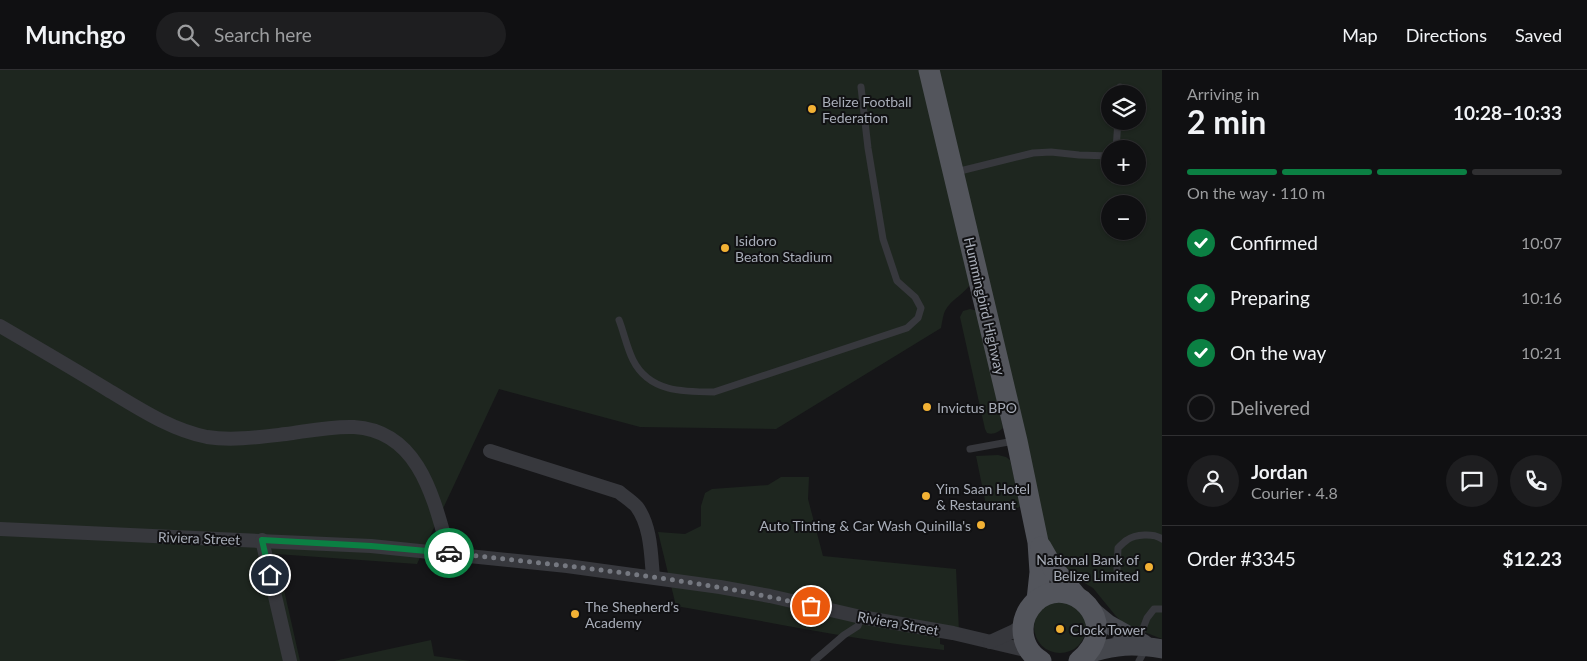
<!DOCTYPE html>
<html lang="en">
<head>
<meta charset="utf-8">
<style>
	:root { --surface:#101012; --page:#1e1e20; --text:#f1f3f6; --muted:#9c9d9f; --line:#303032; --accent:#0b8043 }
	body { margin:0; font-family:Lato,sans-serif; background:var(--page); color:var(--text); height:100vh; display:flex; flex-direction:column; font-size:19px; white-space:nowrap }
	* { box-sizing:border-box; margin:0 }
	p { font-size:16px; color:var(--muted) }
	.icon { flex:none; width:28px; height:28px; fill:none; stroke:currentColor; stroke-width:2; stroke-linecap:round; stroke-linejoin:round }
	.map { position:relative; flex:1; overflow:hidden }
	.drawer { display:flex; flex-direction:column; background:var(--surface); width:425px }
	.drawer>* { flex:none }
	.tools { position:absolute; left:1101px; top:15px; display:grid; gap:10px }
	.tools a { display:grid; place-items:center; width:45px; height:45px; border-radius:50%; background:var(--surface); box-shadow:0 1px 4px #0004,0 0 0 1px var(--line); font-size:25px }
	.pin { position:absolute; display:grid; place-items:center; width:42px; height:42px; color:#fff; margin:-21px; border:2px solid #fff; border-radius:50%; box-shadow:0 1px 5px #0007 }
	.courier { position:absolute; display:grid; place-items:center; width:50px; height:50px; margin:-25px; border:4px solid #0b8043; border-radius:50%; background:#fff; color:#222; box-shadow:0 1px 6px #0007 }
	.overview em { font-style:normal; font-weight:700 }
	.overview div { display:flex; flex-direction:column-reverse }
	.overview { display:flex; align-items:center; justify-content:space-between; height:85px; padding:0 25px }
	h1 { font-size:32px; font-weight:700; line-height:38px }
	.bar { display:grid; grid-template-columns:repeat(4,1fr); gap:8px 5px; align-content:center; height:60px; padding:0 25px }
	.bar i { height:6px; border-radius:4px; background:var(--line) }
	.bar .on { background:var(--accent) }
	.bar p { grid-column:span 4 }
	.line { display:flex; align-items:center; gap:12px; padding:0 25px; border-top:1px solid var(--line) }
	.line div { flex:1 }
	.round { display:grid; place-items:center; flex:none; width:52px; height:52px; border-radius:26px; background:var(--page) }
	ol { padding:0 25px; list-style:none }
	li { display:flex; align-items:center; gap:15px; height:55px }
	li p { margin-inline-start:auto }
	li .icon { padding:5px; border-radius:50%; background:var(--accent); color:#fff; stroke-width:4 }
	li:last-child { color:var(--muted) }
	li i { width:28px; height:28px; border:2px solid var(--line); border-radius:50% }
	header { display:flex; align-items:center; gap:30px; box-sizing:border-box; height:70px; padding:0 25px; background:var(--surface); border-bottom:1px solid var(--line) }
	header strong { font-size:24px }
	nav { display:flex; gap:28px; margin-inline-start:auto; font-size:18px }
	.search { width:350px; height:45px; background:var(--page); display:flex; align-items:center; gap:12px; box-sizing:border-box; padding:0 18px; border-radius:28px; color:var(--muted); font-size:19px }
	main { display:flex; flex:1; min-height:0 }
	.map>svg:first-child { display:block }
	.green { fill:#1e261f; fill-rule:evenodd }
	.lines { fill:none; stroke-linecap:round; stroke-linejoin:round }
	.lane { stroke:#37383d; stroke-width:7 }
	.street { stroke:#37383d; stroke-width:14 }
	.secondary { stroke:#45474d; stroke-width:19 }
	.primary { stroke:#53555c; stroke-width:21 }
	.done { stroke:#757880; stroke-width:5; stroke-dasharray:0 9 }
	.route { stroke:#0b8043; stroke-width:6 }
	.poi-dot { fill:#f2b134; stroke:#111113; stroke-width:2 }
	.labels { text-anchor:middle; dominant-baseline:central; stroke-width:4; stroke-linejoin:round; paint-order:stroke }
	.poi-label { font-size:14px; fill:#a8adb8; stroke:#111113; text-anchor:start }
	.street-label { font-size:14px; fill:#a8adb8; stroke:#111113 }
</style>
</head>
<body>
<header>
<strong>Munchgo</strong>
<div class="search"><svg class="icon" aria-label="search" viewBox="0 0 24 24"><circle cx="10" cy="10" r="6"/><path d="M15 15l6 6"/></svg>Search here</div>
<nav><a>Map</a><a>Directions</a><a>Saved</a></nav>
</header>
<main>
<div class="map">
<svg width="1162" height="591" viewBox="0 0 1162 591">
	<rect width="100%" height="100%" fill="#161618"/>
	<!-- green -->
	<g class="green">
		<path d="M0,0H921L971,213C965,224 951,229 945,241C943,245 942,253 941,258L776,359L640,357L499,319L417,494L276,484L300,591H0Z"/>
		<path d="M937,0H1162V569L1124,554L1115,545L1093,518L1071,505L1048,475ZM1110,24H1138V51H1110ZM1110,79H1138V106H1110ZM1110,134H1138V161H1110Z"/>
		<path d="M970,239L978,241L1003,358C998,362 994,365 987,363L985,359L960,247L963,241Z"/>
		<polygon points="998,385 1006,387 1010,390 1021,436 1016,439 1009,441 1001,436 986,435 976,386"/>
		<path d="M781,407H809L808,429L823,486L956,499L959,561L940,559V574L944,575V580C854,570 766,551 676,536L658,462L685,464L701,456V436L705,423L712,419L768,415Z"/>
		<circle cx="1060" cy="557" r="26"/>
		<polygon points="431,570 434,586 470,591 334,591"/>
	</g>
	<g class="lines">
		<!-- lane -->
		<g class="lane">
			<polyline points="1120,24 1120,17"/>
			<polyline points="1116,79 1118,51"/>
			<polyline points="956,102 1033,83 1051,82 1079,85 1110,86"/>
			<polyline points="1114,110 1114,106"/>
			<path d="M619,250C624,263 627,278 633,290C649,322 683,322 714,322L907,258L918,248L921,238L915,227L897,211L883,169L868,78L861,17"/>
			<polyline points="970,379 1014,371"/>
			<path d="M1117,499L1118,478C1121,475 1124,472 1127,470C1135,464 1154,463 1162,469"/>
			<polyline points="1139,569 1147,548 1154,539 1162,539"/>
			<polyline points="814,591 844,565 858,556 861,547"/>
			<polyline points="1139,591 1146,578"/>
		</g>
		<!-- street -->
		<g class="street">
			<path d="M0,256C36,277 72,298 108,320C138,338 171,360 207,367C232,371 260,367 286,364C308,361 331,356 354,357C420,361 434,430 449,483"/>
			<path d="M490,381L619,422C625,427 632,431 637,437C651,456 651,485 653,507"/>
			<polyline points="0,459 371,476 567,496 720,517 770,526 861,547 953,563 1029,581"/>
			<polyline points="262,470 290,591"/>
			<polyline points="990,572 1014,561 1023,555"/>
		</g>
		<!-- secondary -->
		<g class="secondary">
			<polyline points="1091,540 1108,554 1144,574"/>
			<path d="M1088,584C1115,575 1134,574 1162,579"/>
		</g>
		<!-- primary -->
		<g class="primary">
			<polyline points="929,0 1017,371 1038,472 1040,502 1037,530"/>
			<polyline points="1041,477 1053,498 1076,526"/>
			<path d="M1041,591C1029,584 1023,572 1023,559C1023,549 1028,539 1035,532C1070,500 1125,554 1079,591"/>
		</g>
	</g>
	<g class="lines">
		<!-- done -->
		<path class="done" d="M449,483C570,496 692,508 811,536"/>
		<!-- route -->
		<polyline class="route" points="270,505 262,470 371,476 449,483"/>
	</g>
	<!-- markers -->
	<g class="poi-dot">
		<circle cx="812" cy="39" r="5"/>
		<circle cx="725" cy="178" r="5"/>
		<circle cx="927" cy="337" r="5"/>
		<circle cx="926" cy="426" r="5"/>
		<circle cx="981" cy="455" r="5"/>
		<circle cx="1149" cy="497" r="5"/>
		<circle cx="575" cy="544" r="5"/>
		<circle cx="1060" cy="559" r="5"/>
	</g>
	<g class="labels">
		<!-- poi labels -->
		<g class="poi-label">
			<text x="822" y="31">Belize Football<tspan x="822" dy="16">Federation</tspan></text>
			<text x="735" y="170">Isidoro<tspan x="735" dy="16">Beaton Stadium</tspan></text>
			<text x="937" y="337">Invictus BPO</text>
			<text x="936" y="418">Yim Saan Hotel<tspan x="936" dy="16">&amp; Restaurant</tspan></text>
			<text x="971" y="455" text-anchor="end">Auto Tinting &amp; Car Wash Quinilla's</text>
			<text x="1139" y="489" text-anchor="end">National Bank of<tspan x="1139" dy="16">Belize Limited</tspan></text>
			<text x="585" y="536">The Shepherd’s<tspan x="585" dy="16">Academy</tspan></text>
			<text x="1070" y="559">Clock Tower</text>
		</g>
		<!-- street labels -->
		<g class="street-label">
			<text transform="translate(985 236) rotate(77)">Hummingbird Highway</text>
			<text transform="translate(199 468) rotate(2)">Riviera Street</text>
			<text transform="translate(898 553) rotate(10)">Riviera Street</text>
		</g>
	</g>
</svg>
<div class="tools">
<a><svg class="icon" aria-label="layers" viewBox="0 0 24 24"><path d="M12 4l9 5-9 5-9-5zM3 14l9 5 9-5"/></svg></a>
<a>+</a>
<a>−</a>
</div>
<div class="pin" style="left:811px;top:536px;background:#ea580c"><svg class="icon" aria-label="bag" viewBox="0 0 24 24"><path d="M5 8h14l-1 12H6zM9 8a3 3 0 0 1 6 0"/></svg></div>
<div class="pin" style="left:270px;top:505px;background:#1f2937"><svg class="icon" aria-label="home" viewBox="0 0 24 24"><path d="M3 11l9-7 9 7M6 9v11h12V9"/></svg></div>
<div class="courier" style="left:449px;top:483px"><svg class="icon" aria-label="car" viewBox="0 0 24 24"><path d="M5 17H2v-5l4-1 3-4h7l3 4 3 1v5h-3M9 17h6M6 11h13"/><circle cx="7" cy="17" r="2"/><circle cx="17" cy="17" r="2"/></svg></div>
</div>
<section class="drawer">
<div class="overview"><div><h1>2 min</h1><p>Arriving in</p></div><em>10:28–10:33</em></div>
<div class="bar"><i class="on"></i><i class="on"></i><i class="on"></i><i></i><p>On the way · 110 m</p></div>
<ol>
<li><svg class="icon" aria-label="check" viewBox="0 0 24 24"><path d="M5 12l5 5 9-10"/></svg>Confirmed<p>10:07</p></li>
<li><svg class="icon" aria-label="check" viewBox="0 0 24 24"><path d="M5 12l5 5 9-10"/></svg>Preparing<p>10:16</p></li>
<li><svg class="icon" aria-label="check" viewBox="0 0 24 24"><path d="M5 12l5 5 9-10"/></svg>On the way<p>10:21</p></li>
<li><i></i>Delivered</li>
</ol>
<div class="line" style="height:90px"><a class="round"><svg class="icon" aria-label="person" viewBox="0 0 24 24"><circle cx="12" cy="8" r="4"/><path d="M4 21q1-7 8-7t8 7"/></svg></a><div><b>Jordan</b><p>Courier · 4.8</p></div><a class="round"><svg class="icon" aria-label="chat" viewBox="0 0 24 24"><path d="M4 5h16v11H9l-5 4z"/></svg></a><a class="round"><svg class="icon" aria-label="phone" viewBox="0 0 24 24"><path d="M5 4h4l2 5-3 2q2 4 5 5l2-3 5 2v4C11 20 4 13 5 4z"/></svg></a></div>
<div class="line" style="height:65px"><div>Order #3345</div><b>$12.23</b></div>
</section>
</main>
</body>
</html>
